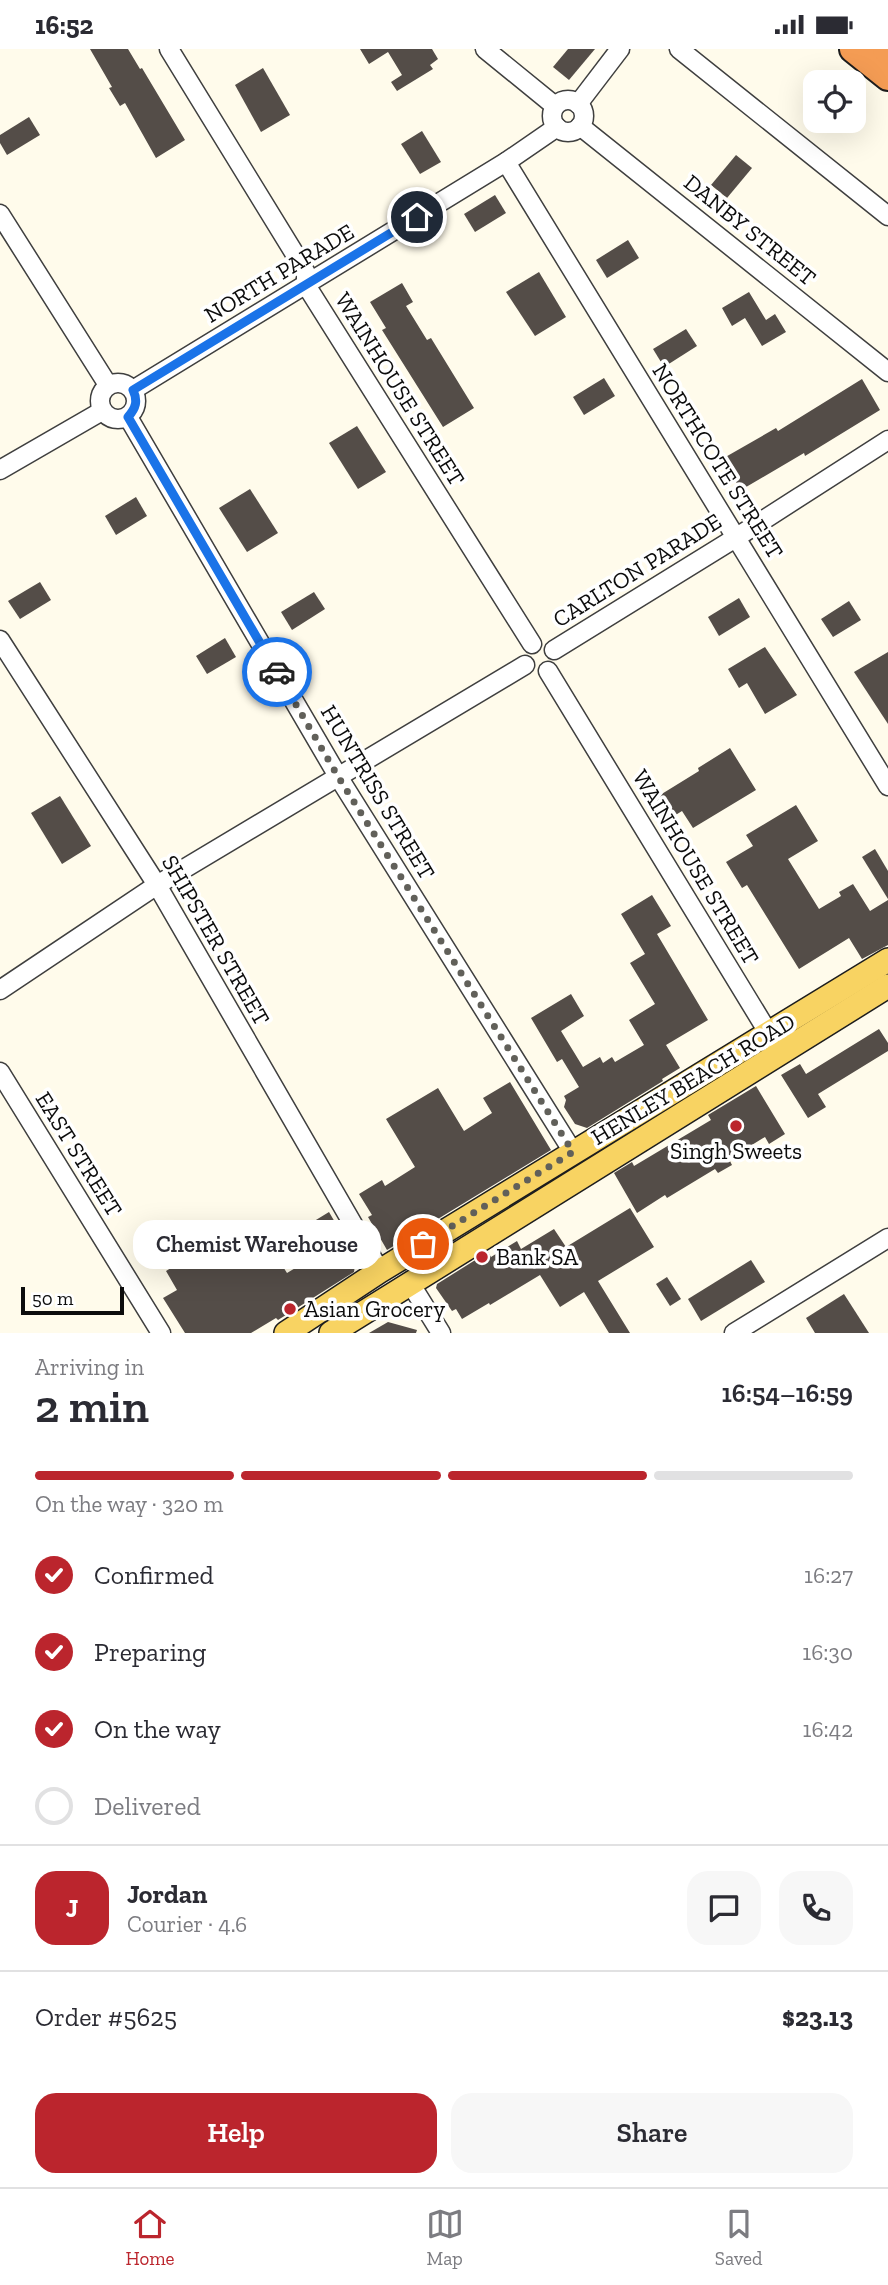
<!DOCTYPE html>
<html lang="en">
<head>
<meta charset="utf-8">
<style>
	:root { --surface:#fff; --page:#f7f7f7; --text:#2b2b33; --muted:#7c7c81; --line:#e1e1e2; --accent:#bb252d }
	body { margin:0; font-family:"Zilla Slab",serif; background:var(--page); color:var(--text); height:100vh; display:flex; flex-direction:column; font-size:26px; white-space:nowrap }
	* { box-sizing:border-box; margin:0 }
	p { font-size:23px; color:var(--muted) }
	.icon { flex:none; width:38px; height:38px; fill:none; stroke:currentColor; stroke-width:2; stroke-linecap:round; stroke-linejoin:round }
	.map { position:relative; height:1284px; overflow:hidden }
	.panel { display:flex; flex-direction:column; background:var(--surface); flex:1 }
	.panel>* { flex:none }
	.controls { position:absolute; left:803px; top:21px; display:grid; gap:14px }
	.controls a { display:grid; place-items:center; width:63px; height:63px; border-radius:14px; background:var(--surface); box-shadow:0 7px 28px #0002; font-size:35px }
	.scale { position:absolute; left:21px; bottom:18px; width:103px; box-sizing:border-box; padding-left:7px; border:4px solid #0c0c0c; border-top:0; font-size:19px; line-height:24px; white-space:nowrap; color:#0c0c0c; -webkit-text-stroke:5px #fff; paint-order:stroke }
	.pin { position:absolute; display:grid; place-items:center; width:60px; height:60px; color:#fff; margin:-30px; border:4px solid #fff; border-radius:50%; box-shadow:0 2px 7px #0007 }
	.courier { position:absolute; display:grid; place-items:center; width:70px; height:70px; margin:-35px; border:5px solid #1a73e8; border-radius:50%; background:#fff; color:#222; box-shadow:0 2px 9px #0007 }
	.bubble { position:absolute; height:49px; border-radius:21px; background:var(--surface); box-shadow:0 7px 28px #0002; font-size:23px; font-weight:600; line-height:49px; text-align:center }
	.headline em { font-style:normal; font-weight:600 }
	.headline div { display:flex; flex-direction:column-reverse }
	.headline { display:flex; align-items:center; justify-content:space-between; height:119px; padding:0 35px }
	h1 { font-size:46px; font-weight:600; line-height:52px }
	.bar { display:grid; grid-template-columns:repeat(4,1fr); gap:10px 7px; align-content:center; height:84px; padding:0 35px }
	.bar i { height:9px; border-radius:5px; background:var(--line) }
	.bar .current { background:var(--accent) }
	.bar p { grid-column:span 4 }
	.line { display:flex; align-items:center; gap:18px; padding:0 35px; border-top:2px solid var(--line) }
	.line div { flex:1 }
	.round { display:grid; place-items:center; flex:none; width:74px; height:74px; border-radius:21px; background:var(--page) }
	ol { padding:0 35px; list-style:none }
	li { display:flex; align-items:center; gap:21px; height:77px }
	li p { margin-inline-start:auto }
	li .icon { padding:7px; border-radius:50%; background:var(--accent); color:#fff; stroke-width:4 }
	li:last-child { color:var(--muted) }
	li i { width:38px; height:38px; border:4px solid var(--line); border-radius:50% }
	.button { display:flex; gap:14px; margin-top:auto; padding:14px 35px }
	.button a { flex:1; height:80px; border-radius:21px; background:var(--accent); color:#fff; font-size:28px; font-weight:600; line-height:80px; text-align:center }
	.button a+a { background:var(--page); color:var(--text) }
	.status { display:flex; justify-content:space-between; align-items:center; height:49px; padding:0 35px; background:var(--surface); direction:ltr }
	.status svg { height:19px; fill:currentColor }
	.menu { display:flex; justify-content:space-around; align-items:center; height:98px; border-top:2px solid var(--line); background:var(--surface); font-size:19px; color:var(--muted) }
	.menu a { display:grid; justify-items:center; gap:4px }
	.menu .current { color:var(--accent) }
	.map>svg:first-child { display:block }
	.building { fill:#544d48 }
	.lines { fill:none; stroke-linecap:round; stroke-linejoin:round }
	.minor-casing { stroke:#3f3f3f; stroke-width:21 }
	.major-casing { stroke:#1d1d1d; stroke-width:26 }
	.highway-casing { stroke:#1d1d1d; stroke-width:30 }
	.minor { stroke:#fff; stroke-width:18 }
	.major { stroke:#f8d362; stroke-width:23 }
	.highway { stroke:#f49c54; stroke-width:26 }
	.done { stroke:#61605a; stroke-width:7; stroke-dasharray:0 12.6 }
	.route { stroke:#1a73e8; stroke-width:9 }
	.poi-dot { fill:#bb252d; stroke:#fff; stroke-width:2.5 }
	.labels { text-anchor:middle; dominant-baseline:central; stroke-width:7; stroke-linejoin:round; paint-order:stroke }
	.street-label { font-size:23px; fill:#0c0c0c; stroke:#fff }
	.poi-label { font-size:23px; fill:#0c0c0c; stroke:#fff; text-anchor:start }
</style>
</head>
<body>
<div class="status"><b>16:52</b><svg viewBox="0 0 49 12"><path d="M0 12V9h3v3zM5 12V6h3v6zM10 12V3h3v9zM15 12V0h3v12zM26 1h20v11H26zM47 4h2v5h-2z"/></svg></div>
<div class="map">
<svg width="888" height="1284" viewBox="0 0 888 1284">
	<rect width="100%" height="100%" fill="#fffbeb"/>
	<!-- building -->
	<g class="building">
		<polygon points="90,0 128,0 140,20 142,19 185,91 156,109 125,54 120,57 109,39 112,38"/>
		<polygon points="360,0 432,0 438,10 430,16 433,20 397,42 391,33 402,26 388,3 369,15"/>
		<polygon points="568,0 595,0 569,31 553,18"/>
		<polygon points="263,19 290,66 261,83 235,36"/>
		<polygon points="29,68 40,86 7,106 0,94 0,86"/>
		<polygon points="422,82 441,113 420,125 401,95"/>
		<polygon points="736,106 752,119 727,149 711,136"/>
		<polygon points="495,146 506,164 475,183 464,165"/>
		<polygon points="628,191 639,209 607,229 596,211"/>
		<polygon points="539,223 566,268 535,287 506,243"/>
		<polygon points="402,234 413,253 406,257 427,291 431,289 474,359 443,378 382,281 386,279 370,253"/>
		<polygon points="749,243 766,271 775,265 786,283 762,297 745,269 732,277 722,259"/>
		<polygon points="686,280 697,297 664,318 653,300"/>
		<polygon points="604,329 615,347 584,366 573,348"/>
		<polygon points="862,330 880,361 805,407 804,404 741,441 722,410 776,379 778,382"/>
		<polygon points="357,377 386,423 358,440 329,394"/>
		<polygon points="250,440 278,484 247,503 219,459"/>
		<polygon points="136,448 147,467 116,486 105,467"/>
		<polygon points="40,533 51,551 20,570 8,552"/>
		<polygon points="314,543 325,560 292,581 281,563"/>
		<polygon points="739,549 750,568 719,587 708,568"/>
		<polygon points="849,552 861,571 833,588 821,570"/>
		<polygon points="225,589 236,608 207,625 196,607"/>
		<polygon points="765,598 797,646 765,665 747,634 739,639 728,620"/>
		<polygon points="888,603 888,675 854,623"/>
		<polygon points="730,699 756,741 693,779 682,762 666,772 652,751 699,722 698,719"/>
		<polygon points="60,747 91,797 62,815 31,764"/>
		<polygon points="796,756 818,792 788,810 819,860 841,847 839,843 853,835 870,862 888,851 888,896 862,910 849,889 799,920 747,836 742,839 726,813 753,797 746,786"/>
		<polygon points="875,800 888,822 888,850 862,808"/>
		<polygon points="652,846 671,877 657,885 708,971 666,996 680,1019 662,1030 663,1032 587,1079 575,1075 564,1058 566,1051 564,1047 579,1038 562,1010 557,1013 531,969 571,945 584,967 561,982 583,1018 600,1008 603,1014 612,1008 615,1013 644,996 629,971 655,955 630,914 645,905 621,865"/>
		<polygon points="879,980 888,994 888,1002 818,1045 826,1058 808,1069 781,1026 800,1015 806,1025"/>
		<polygon points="510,1033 551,1101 387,1201 368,1168 372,1166 359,1145 382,1131 385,1137 415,1118 386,1070 438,1039 464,1082 492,1064 483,1049"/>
		<polygon points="756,1037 785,1085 769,1095 765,1088 729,1110 732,1116 718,1124 715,1120 667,1149 665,1146 637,1164 614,1124 632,1113 634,1117 711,1071 708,1066"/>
		<polygon points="630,1159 654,1198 598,1232 630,1284 609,1284 584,1243 560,1258 540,1226 490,1256 489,1254 462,1270 456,1260 452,1262 436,1239 437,1235 488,1203 491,1208 517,1192 521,1200 554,1180 566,1198"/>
		<polygon points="329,1163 356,1209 354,1223 278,1271 276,1269 251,1284 185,1284 163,1249 177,1241 166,1222 225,1186 243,1216 271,1199 287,1224 327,1200 311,1174"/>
		<polygon points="751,1211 765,1233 701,1272 688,1250"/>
		<polygon points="667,1228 681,1250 670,1257 656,1235"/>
		<polygon points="844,1245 869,1284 815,1284 806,1269"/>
		<polygon points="388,1273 417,1281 416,1284 369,1284"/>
	</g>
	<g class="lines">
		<!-- minor casing -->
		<g class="minor-casing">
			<g id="minor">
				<polyline points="169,0 301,215 306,224 306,236 532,595"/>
				<polyline points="485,0 555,57"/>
				<polyline points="679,0 888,167"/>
				<circle cx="568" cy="67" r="16"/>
				<polyline points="578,55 620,0"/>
				<polyline points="580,77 888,323"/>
				<polyline points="506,113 888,737"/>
				<polyline points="0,165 108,336"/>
				<circle cx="118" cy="352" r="18"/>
				<polyline points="133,341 506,113 557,78"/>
				<polyline points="128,368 339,729 573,1103"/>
				<polyline points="0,421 102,362"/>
				<polyline points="0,591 157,836 380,1222"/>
				<polyline points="554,601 737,488 888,391"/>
				<polyline points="548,622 774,993"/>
				<polyline points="0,941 157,836 525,616"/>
				<polyline points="0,1023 161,1284"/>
				<polyline points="410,1234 441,1284"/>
				<polyline points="734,1284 888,1189"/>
			</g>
		</g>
		<!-- major casing -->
		<g class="major-casing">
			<g id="major">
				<polyline points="286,1284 380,1222 888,911"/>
				<polyline points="331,1284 888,937"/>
			</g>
		</g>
		<!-- highway casing -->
		<g class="highway-casing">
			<g id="highway">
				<polyline points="853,0 888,28"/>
				<polyline points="886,0 888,2"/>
			</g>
		</g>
		<!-- minor -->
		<use href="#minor" class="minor"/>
		<!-- major -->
		<use href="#major" class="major"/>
		<!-- highway -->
		<use href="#highway" class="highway"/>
	</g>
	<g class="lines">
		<!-- done -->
		<polyline class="done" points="277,623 339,729 573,1103 423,1195"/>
		<!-- route -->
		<path class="route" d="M277,623L128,368C136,359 138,352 133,341L417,168"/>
	</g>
	<!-- markers -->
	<g class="poi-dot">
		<circle cx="736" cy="1077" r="7"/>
		<circle cx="482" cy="1208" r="7"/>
		<circle cx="290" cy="1260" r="7"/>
	</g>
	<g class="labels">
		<!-- street labels -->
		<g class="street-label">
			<text transform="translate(750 181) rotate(39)">DANBY STREET</text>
			<text transform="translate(279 224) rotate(-31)">NORTH PARADE</text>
			<text transform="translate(400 340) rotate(58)">WAINHOUSE STREET</text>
			<text transform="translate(718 412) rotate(58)">NORTHCOTE STREET</text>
			<text transform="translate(637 521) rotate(-32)">CARLTON PARADE</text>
			<text transform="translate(378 743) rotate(59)">HUNTRISS STREET</text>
			<text transform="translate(696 818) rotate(59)">WAINHOUSE STREET</text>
			<text transform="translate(216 891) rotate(60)">SHIPSTER STREET</text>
			<text transform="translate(693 1030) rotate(-31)">HENLEY BEACH ROAD</text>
			<text transform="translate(79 1105) rotate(58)">EAST STREET</text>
		</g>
		<!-- poi labels -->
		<g class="poi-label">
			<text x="736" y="1102" text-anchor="middle">Singh Sweets</text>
			<text x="496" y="1208">Bank SA</text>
			<text x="304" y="1260">Asian Grocery</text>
		</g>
	</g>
</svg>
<div class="controls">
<a><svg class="icon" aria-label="locate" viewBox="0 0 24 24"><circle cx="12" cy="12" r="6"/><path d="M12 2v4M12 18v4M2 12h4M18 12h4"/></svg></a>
</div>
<div class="scale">50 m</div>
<div class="pin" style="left:423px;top:1195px;background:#ea580c"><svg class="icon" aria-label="bag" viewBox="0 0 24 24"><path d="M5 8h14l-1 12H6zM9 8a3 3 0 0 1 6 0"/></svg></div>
<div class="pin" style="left:417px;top:168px;background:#1f2937"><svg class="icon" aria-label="home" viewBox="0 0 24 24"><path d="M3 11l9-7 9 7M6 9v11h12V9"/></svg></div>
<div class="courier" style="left:277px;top:623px"><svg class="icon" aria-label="car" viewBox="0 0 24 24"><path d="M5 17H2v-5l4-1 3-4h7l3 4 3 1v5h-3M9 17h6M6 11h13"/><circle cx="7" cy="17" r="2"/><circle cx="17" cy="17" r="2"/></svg></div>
<div class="bubble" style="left:133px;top:1171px;width:248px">Chemist Warehouse</div>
</div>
<section class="panel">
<div class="headline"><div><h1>2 min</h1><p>Arriving in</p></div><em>16:54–16:59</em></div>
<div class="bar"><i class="current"></i><i class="current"></i><i class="current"></i><i></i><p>On the way · 320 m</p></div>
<ol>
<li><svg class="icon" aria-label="check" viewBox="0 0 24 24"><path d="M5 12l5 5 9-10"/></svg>Confirmed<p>16:27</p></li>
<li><svg class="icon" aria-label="check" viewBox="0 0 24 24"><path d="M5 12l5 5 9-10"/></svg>Preparing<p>16:30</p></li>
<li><svg class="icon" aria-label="check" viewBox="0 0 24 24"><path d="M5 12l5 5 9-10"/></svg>On the way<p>16:42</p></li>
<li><i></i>Delivered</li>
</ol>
<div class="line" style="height:126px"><b class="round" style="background:var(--accent);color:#fff">J</b><div><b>Jordan</b><p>Courier · 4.6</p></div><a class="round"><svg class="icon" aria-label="chat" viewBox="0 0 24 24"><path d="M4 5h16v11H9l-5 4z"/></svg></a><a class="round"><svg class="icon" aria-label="phone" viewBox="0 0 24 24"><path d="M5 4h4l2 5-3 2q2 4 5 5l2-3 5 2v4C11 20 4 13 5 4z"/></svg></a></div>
<div class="line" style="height:91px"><div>Order #5625</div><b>$23.13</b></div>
<div class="button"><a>Help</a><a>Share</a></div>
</section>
<nav class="menu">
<a class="current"><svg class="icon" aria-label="home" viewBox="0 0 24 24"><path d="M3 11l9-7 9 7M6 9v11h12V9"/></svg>Home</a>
<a><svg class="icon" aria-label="map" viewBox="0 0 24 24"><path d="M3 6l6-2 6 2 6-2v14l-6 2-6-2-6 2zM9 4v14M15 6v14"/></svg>Map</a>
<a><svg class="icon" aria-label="saved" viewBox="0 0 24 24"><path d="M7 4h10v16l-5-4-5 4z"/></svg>Saved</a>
</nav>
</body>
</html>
